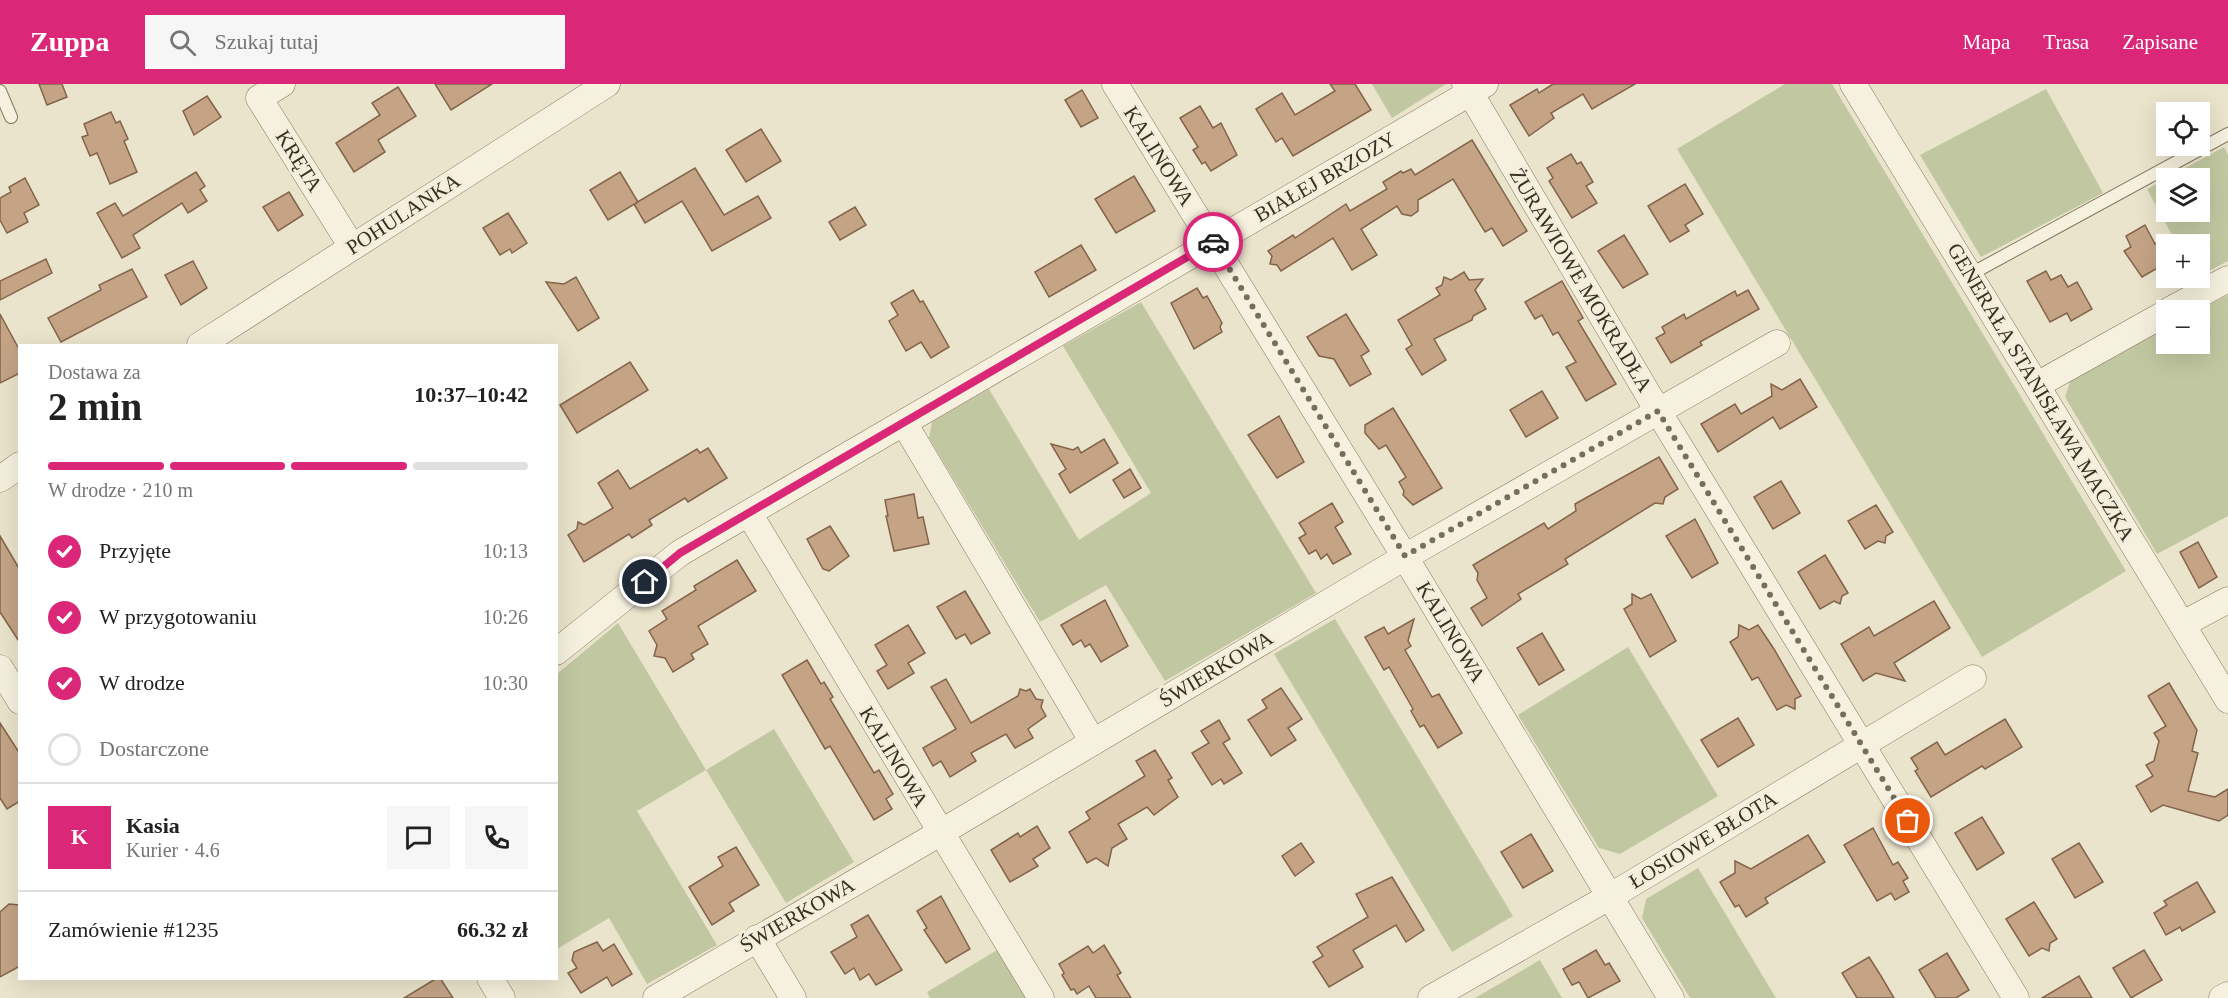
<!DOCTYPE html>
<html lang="pl">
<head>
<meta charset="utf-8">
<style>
	:root { --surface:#fff; --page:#f6f6f6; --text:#222; --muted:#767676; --line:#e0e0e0; --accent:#db2777 }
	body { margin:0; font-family:"Times New Roman",serif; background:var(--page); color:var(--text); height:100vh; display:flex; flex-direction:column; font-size:22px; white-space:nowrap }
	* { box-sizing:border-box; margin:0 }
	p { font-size:20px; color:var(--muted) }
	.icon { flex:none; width:33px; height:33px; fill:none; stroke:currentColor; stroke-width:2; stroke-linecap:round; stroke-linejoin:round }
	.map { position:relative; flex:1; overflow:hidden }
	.side { position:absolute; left:18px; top:260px; width:540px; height:636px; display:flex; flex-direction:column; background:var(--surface); border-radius:0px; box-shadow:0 6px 24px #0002 }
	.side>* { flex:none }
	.fabs { position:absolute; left:2156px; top:18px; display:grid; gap:12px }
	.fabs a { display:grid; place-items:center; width:54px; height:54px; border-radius:0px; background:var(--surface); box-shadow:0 6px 24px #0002; font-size:30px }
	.pin { position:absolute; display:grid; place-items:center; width:51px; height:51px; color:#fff; margin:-26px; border:3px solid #fff; border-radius:50%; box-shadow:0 2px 6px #0007 }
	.courier { position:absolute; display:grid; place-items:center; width:60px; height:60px; margin:-30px; border:4px solid #db2777; border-radius:50%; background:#fff; color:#222; box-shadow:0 2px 8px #0007 }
	.summary em { font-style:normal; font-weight:700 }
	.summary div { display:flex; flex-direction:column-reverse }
	.summary { display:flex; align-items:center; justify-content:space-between; height:102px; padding:0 30px }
	h1 { font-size:39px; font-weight:700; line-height:45px }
	.bar { display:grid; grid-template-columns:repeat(4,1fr); gap:9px 6px; align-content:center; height:72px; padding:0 30px }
	.bar i { height:8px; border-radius:4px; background:var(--line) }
	.bar .active { background:var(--accent) }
	.bar p { grid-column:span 4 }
	.line { display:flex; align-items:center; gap:15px; padding:0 30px; border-top:2px solid var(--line) }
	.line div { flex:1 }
	.round { display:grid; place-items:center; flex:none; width:63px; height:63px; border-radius:0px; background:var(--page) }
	ol { padding:0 30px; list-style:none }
	li { display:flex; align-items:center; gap:18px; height:66px }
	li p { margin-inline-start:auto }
	li .icon { padding:6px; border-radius:50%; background:var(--accent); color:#fff; stroke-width:4 }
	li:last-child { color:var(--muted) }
	li i { width:33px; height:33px; border:3px solid var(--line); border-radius:50% }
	header { display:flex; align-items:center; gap:36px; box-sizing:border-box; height:84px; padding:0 30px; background:var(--accent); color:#fff }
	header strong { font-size:28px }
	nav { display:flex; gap:33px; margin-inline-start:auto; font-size:21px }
	.search { width:420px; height:54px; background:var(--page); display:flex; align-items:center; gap:15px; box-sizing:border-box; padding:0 21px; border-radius:0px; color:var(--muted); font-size:22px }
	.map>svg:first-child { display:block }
	.green { fill:#c1c8a1; fill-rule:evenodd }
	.building { fill:#c5a486; stroke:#83644a; stroke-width:1.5 }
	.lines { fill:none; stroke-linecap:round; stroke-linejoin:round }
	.lane-casing { stroke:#877762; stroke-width:14 }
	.street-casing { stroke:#877762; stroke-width:27 }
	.lane { stroke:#f6f1df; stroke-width:12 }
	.street { stroke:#f6f1df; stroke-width:26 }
	.done { stroke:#776e5e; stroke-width:6; stroke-dasharray:0 10.8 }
	.route { stroke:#db2777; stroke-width:8 }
	.labels { text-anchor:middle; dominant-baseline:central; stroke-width:6; stroke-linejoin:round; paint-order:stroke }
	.street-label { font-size:21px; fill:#392f23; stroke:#f3eedb }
</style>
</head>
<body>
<header>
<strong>Zuppa</strong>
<div class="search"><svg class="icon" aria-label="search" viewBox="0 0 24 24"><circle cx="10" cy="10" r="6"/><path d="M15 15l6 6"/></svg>Szukaj tutaj</div>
<nav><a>Mapa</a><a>Trasa</a><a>Zapisane</a></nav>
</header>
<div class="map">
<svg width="2228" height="914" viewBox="0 0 2228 914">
	<rect width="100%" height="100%" fill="#ebe4cc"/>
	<!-- green -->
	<g class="green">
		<polygon points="1372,0 1446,0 1392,34"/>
		<polygon points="1785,0 1832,0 2126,487 1982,573 1677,65"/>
		<polygon points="2046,5 2103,109 1981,173 1920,71"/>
		<path d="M2224,63L2228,71V177L2199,192V160H2177L2147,105ZM2166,94H2199V128H2166Z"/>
		<polygon points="2228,211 2228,432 2157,470 2065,313 2071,295 2166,244 2166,260 2199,260 2198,226"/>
		<polygon points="1141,218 1316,509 1165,597 1106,501 1040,538 929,354 932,338 989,305 1079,456 1151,409 1063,262"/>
		<polygon points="1335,535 1513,832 1452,868 1274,570"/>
		<polygon points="618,539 706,686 774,645 854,778 786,819 706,686 637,727 717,861 647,900 609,834 557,865 557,590"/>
		<polygon points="1628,563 1718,712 1620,770 1599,764 1518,631"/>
		<polygon points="1698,784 1776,914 1690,914 1642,834 1646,815"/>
		<polygon points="999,865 1028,914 930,914 927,908"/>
		<polygon points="1540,876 1562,914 1475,914"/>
	</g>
	<!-- building -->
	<g class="building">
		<polygon points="39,0 62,0 67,13 47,21"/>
		<polygon points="435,0 492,0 451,26"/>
		<polygon points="1330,0 1355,0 1371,26 1293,72 1282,54 1276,58 1256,25 1282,9 1295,31 1335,7"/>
		<polygon points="1553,0 1635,0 1592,25 1583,10 1551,29 1554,34 1529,52 1510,21 1537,5 1539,9"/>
		<polygon points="398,3 416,32 378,56 385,68 354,88 336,59 380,31 372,19"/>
		<polygon points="1082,6 1098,34 1081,43 1065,16"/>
		<polygon points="207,12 221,33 194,51 183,27"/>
		<polygon points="1200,22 1213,44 1221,39 1237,71 1211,87 1205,78 1202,80 1193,66 1198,63 1180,34"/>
		<polygon points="111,28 116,39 120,37 128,55 124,57 137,88 110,100 97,69 90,72 82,53 88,51 84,40"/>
		<polygon points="761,45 781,77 746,98 726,66"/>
		<polygon points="1472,56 1527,147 1503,162 1492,144 1485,148 1453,95 1418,116 1418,127 1411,132 1402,130 1397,122 1361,145 1377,171 1352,186 1333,154 1281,187 1277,181 1270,180 1272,172 1268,167 1293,151 1295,154 1346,120 1350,127 1387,105 1383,98 1401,87 1403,89 1411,85 1415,91"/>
		<polygon points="1571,70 1577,80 1581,78 1593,98 1586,102 1597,119 1572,134 1549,97 1553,94 1547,84"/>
		<polygon points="695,84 724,131 758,112 771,134 712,167 682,117 645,139 634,120"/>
		<polygon points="196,88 205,102 200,106 207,117 188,129 182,119 133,151 140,164 122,174 97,129 115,119 123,132"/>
		<polygon points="620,88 638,118 608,136 590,106"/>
		<polygon points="1134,92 1155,127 1116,149 1095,115"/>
		<polygon points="25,94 39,121 24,129 28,138 7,149 0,136 0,114 11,108 9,103"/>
		<polygon points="1685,100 1703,130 1685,141 1689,147 1670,158 1648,122"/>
		<polygon points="289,108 303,131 278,147 263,123"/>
		<polygon points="855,123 866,141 840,156 829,138"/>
		<polygon points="508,129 527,159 512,169 510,165 500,171 483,144"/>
		<polygon points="2145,141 2155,160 2166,153 2166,179 2142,193 2124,167 2131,163 2126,152"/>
		<polygon points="1624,151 1648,190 1623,204 1598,167"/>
		<polygon points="1081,161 1096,186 1049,213 1035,188"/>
		<polygon points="46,175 52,189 0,216 0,197"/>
		<polygon points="193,177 207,204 181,221 165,191"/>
		<polygon points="132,185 147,213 61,258 48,234 101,206 99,201"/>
		<polygon points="2046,187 2051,196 2061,191 2068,203 2077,198 2092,225 2071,237 2067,229 2050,238 2027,197"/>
		<polygon points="1464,188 1469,196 1483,195 1475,206 1486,225 1473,232 1472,236 1434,255 1446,276 1422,291 1406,265 1412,261 1398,236 1440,211 1436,204 1442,201 1444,193 1451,196"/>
		<polygon points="576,193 599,234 578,247 546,198 564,200"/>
		<polygon points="1562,197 1583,234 1578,237 1616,300 1586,317 1566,283 1576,278 1558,248 1553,251 1542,231 1535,235 1525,218"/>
		<polygon points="1197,204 1203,214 1207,212 1222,239 1220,243 1222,248 1194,265 1171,219"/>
		<polygon points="913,206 920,218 923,217 949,263 931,274 921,258 906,267 889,237 898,231 891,219"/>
		<polygon points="1748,206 1759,225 1700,258 1702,261 1671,279 1656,254 1665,249 1662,243 1684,230 1686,235 1735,207 1737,212"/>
		<polygon points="0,230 20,267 20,289 0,299"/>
		<polygon points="1346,230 1369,267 1361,272 1371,290 1350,302 1334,275 1319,272 1307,253"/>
		<polygon points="630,278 648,306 577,349 560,321"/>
		<polygon points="1800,295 1817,323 1780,345 1773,333 1718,368 1701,340 1735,320 1741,330 1772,312 1771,300 1782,306"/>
		<polygon points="1542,307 1558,334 1526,353 1510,326"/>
		<polygon points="1393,324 1442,404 1413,421 1403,411 1404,407 1399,398 1406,393 1386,361 1379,365 1365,349 1365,341"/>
		<polygon points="1279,332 1304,378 1277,394 1248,351"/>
		<polygon points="1104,355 1118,379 1070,409 1059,390 1066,385 1051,360 1073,366 1078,363 1081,369"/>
		<polygon points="708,364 727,394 688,418 685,414 649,436 652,441 632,454 629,450 584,478 568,451 577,445 578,438 584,441 613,424 598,399 618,386 630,405 697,365 700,369"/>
		<polygon points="1659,373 1678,405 1665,413 1663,420 1655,419 1565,475 1568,480 1518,510 1521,515 1482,542 1471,524 1487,514 1477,496 1478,489 1473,481 1544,439 1548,445 1576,427 1575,420"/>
		<polygon points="1130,385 1141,404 1124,414 1113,396"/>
		<polygon points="1781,397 1800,429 1773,445 1754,413"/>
		<polygon points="914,410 918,434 923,433 929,460 894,467 886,432 888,432 885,416"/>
		<polygon points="1332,419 1343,438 1335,443 1351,470 1333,480 1327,470 1321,475 1316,466 1309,470 1299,454 1306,450 1299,439"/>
		<polygon points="1876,421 1893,448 1886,452 1885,459 1878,457 1865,465 1848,437"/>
		<polygon points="1695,435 1718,479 1692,494 1666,452"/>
		<polygon points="830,442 849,472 829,487 823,485 807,455"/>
		<polygon points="0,452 20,486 20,559 0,528"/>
		<polygon points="2198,458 2217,493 2199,504 2180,468"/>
		<polygon points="1825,471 1848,509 1842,512 1840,520 1834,517 1820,525 1798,488"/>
		<polygon points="737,476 756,507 698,542 708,560 691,570 694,575 673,588 665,574 654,572 657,561 649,547 667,535 662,527 696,506 694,502"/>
		<polygon points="965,507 990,549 971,560 965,550 956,555 937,523"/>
		<polygon points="1632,510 1641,515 1651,510 1676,557 1650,573 1624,525 1632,520"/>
		<polygon points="1105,516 1128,562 1101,578 1090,560 1085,563 1081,556 1073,561 1061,541"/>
		<polygon points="1934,517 1950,544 1894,579 1905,597 1876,589 1863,597 1841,560 1869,543 1874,552"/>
		<polygon points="1414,535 1408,557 1411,562 1405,566 1432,613 1439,610 1462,649 1438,664 1424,641 1420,643 1411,627 1413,625 1389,583 1384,586 1365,553 1384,543 1388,550"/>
		<polygon points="908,541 925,569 908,579 914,589 888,605 877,587 887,581 875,561"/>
		<polygon points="1739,541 1749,546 1758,541 1774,565 1801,612 1795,615 1795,625 1786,621 1777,626 1758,593 1752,596 1730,558 1738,553"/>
		<polygon points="1542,549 1564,586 1539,601 1517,564"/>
		<polygon points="807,576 821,600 824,598 833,613 830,615 874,689 879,686 893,710 886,715 892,725 874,736 830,662 825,665 782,591"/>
		<polygon points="946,595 971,639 1018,612 1020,605 1026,607 1030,605 1036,615 1043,616 1041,623 1046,632 1028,645 1033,654 1015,664 1006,650 971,669 976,677 950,693 941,677 933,682 923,664 956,645 931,603"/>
		<polygon points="2169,599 2197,646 2192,667 2198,669 2188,707 2215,713 2228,705 2228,731 2219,737 2163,721 2151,728 2136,702 2153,692 2146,681 2154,677 2159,657 2154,649 2166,642 2148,612"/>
		<polygon points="1281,604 1302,635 1288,644 1296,656 1271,672 1248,636 1267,624 1262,616"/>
		<polygon points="1738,634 1754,661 1718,683 1701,656"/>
		<polygon points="2005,635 2022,663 1985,685 1982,682 1931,713 1915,687 1918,685 1911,674 1937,658 1945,671"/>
		<polygon points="1219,636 1230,655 1223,659 1242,689 1224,700 1221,695 1212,701 1192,669 1209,659 1201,647"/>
		<polygon points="0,639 20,670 20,717 7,725 0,714"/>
		<polygon points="1155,666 1172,694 1168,696 1178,713 1154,731 1147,723 1118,740 1127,755 1112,764 1108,782 1096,774 1087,779 1069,748 1090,735 1086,728 1145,692 1136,677"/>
		<polygon points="1982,733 2004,769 1977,786 1955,749"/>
		<polygon points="1037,742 1050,764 1033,775 1038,782 1010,798 991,766 1018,749 1020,753"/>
		<polygon points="1873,744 1893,781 1898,778 1908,794 1903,797 1909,808 1895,816 1891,809 1877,817 1844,761"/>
		<polygon points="1531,750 1553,787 1523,804 1501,768"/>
		<polygon points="1808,751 1825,778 1765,814 1768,819 1746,833 1739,821 1735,823 1720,798 1735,789 1735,777 1751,785"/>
		<polygon points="1301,759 1314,778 1295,792 1282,772"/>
		<polygon points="2079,759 2103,798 2075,814 2052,775"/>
		<polygon points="736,763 759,801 729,819 734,827 712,841 689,803 723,782 718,773"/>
		<polygon points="1392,793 1424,846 1406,858 1396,841 1353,866 1363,883 1329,903 1313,878 1323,872 1317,863 1368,833 1356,810"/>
		<polygon points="2197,798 2215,828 2182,847 2180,843 2166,851 2154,829 2167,821 2164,817"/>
		<polygon points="941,812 970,865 946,879 924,846 927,844 917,827"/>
		<polygon points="2034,818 2057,855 2050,859 2049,867 2042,864 2029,872 2006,835"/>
		<polygon points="9,820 20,821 20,882 0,893 0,828"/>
		<polygon points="868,831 902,886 876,901 869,890 860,896 854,884 845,890 831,868 857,853 851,841"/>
		<polygon points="597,858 603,867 614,860 632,890 612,902 607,893 581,909 568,889 577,884 572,876 574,868"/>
		<polygon points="1104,861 1121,889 1117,891 1131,914 1096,914 1089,902 1077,910 1074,905 1071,906 1062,891 1064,889 1059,880 1088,862 1093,869"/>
		<polygon points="1596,866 1605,881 1609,879 1620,897 1588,914 1579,898 1572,901 1563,885"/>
		<polygon points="2144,866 2162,896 2131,914 2113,884"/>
		<polygon points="1947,869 1969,906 1956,914 1936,914 1919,886"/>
		<polygon points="1869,873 1881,892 1894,914 1857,914 1842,889"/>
		<polygon points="2079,892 2092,914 2042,914"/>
		<polygon points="437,894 440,894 453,914 404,914"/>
	</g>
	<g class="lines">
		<!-- lane casing -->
		<g class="lane-casing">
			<g id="lane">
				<polyline points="0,7 11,33"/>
				<polyline points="1969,191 2228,50"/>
			</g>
		</g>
		<!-- street casing -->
		<g class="street-casing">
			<g id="street">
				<polyline points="282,0 259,14 352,163"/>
				<polyline points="1115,0 1405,473 1671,914"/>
				<polyline points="1465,0 1658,327 2016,914"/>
				<polyline points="1853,0 2228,616"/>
				<polyline points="2170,226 2228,195"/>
				<polyline points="200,261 607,0"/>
				<polyline points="2037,301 2166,229"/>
				<polyline points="904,339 1093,658"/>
				<polyline points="0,395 20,381"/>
				<polyline points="750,431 1041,914"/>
				<polyline points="2183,540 2228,516"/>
				<polyline points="556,568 680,469 1485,0"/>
				<polyline points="0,584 20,617"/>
				<polyline points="757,854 793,914"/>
				<polyline points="490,894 502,914"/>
				<polyline points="656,914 940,749 1405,473 1777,259"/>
				<polyline points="1431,914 1611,812 1973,594"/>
				<polyline points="2222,914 2228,911"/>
			</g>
		</g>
		<!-- lane -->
		<use href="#lane" class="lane"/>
		<!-- street -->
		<use href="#street" class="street"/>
	</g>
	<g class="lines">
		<!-- done -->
		<polyline class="done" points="1213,158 1405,472 1658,327 1908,737"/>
		<!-- route -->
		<polyline class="route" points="645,498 680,469 1213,158"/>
	</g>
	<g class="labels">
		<!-- street labels -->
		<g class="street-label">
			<text transform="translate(1159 72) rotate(58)">KALINOWA</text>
			<text transform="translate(299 77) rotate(58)">KRĘTA</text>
			<text transform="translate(1325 93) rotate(-30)">BIAŁEJ BRZOZY</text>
			<text transform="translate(403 130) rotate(-33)">POHULANKA</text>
			<text transform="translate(1581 196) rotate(59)">ŻURAWIOWE MOKRADŁA</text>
			<text transform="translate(2041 308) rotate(59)">GENERAŁA STANISŁAWA MACZKA</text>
			<text transform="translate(1451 548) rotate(59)">KALINOWA</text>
			<text transform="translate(1216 585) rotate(-31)">ŚWIERKOWA</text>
			<text transform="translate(894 673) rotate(59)">KALINOWA</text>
			<text transform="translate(1703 756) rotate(-31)">ŁOSIOWE BŁOTA</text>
			<text transform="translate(797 831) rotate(-30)">ŚWIERKOWA</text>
		</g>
	</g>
</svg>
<div class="fabs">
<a><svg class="icon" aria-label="locate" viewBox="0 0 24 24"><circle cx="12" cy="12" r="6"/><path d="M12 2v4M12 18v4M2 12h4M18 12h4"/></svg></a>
<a><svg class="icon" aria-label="layers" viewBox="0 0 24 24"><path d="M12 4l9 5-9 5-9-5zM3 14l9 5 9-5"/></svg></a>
<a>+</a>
<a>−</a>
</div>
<div class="pin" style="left:1908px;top:737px;background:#ea580c"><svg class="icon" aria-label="bag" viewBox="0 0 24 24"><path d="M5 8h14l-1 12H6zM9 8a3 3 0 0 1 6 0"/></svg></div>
<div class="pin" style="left:645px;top:498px;background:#1f2937"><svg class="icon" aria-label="home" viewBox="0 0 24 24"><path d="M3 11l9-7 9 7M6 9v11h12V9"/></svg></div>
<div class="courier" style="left:1213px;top:158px"><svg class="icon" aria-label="car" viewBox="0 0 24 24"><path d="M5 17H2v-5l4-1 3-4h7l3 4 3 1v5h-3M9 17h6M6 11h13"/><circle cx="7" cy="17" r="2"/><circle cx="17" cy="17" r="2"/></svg></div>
<section class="side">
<div class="summary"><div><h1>2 min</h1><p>Dostawa za</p></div><em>10:37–10:42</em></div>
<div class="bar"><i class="active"></i><i class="active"></i><i class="active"></i><i></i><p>W drodze · 210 m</p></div>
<ol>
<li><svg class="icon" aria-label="check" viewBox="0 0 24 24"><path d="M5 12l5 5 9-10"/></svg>Przyjęte<p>10:13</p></li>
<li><svg class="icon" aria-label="check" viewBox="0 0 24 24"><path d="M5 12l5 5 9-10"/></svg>W przygotowaniu<p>10:26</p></li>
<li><svg class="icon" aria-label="check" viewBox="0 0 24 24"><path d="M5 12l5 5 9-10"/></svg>W drodze<p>10:30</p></li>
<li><i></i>Dostarczone</li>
</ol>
<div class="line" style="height:108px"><b class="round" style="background:var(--accent);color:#fff">K</b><div><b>Kasia</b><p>Kurier · 4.6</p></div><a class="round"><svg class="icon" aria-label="chat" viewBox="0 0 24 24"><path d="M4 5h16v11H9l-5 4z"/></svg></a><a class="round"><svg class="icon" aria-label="phone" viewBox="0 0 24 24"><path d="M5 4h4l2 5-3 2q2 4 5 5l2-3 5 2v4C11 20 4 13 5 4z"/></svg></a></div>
<div class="line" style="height:78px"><div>Zamówienie #1235</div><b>66.32 zł</b></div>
</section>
</div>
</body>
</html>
